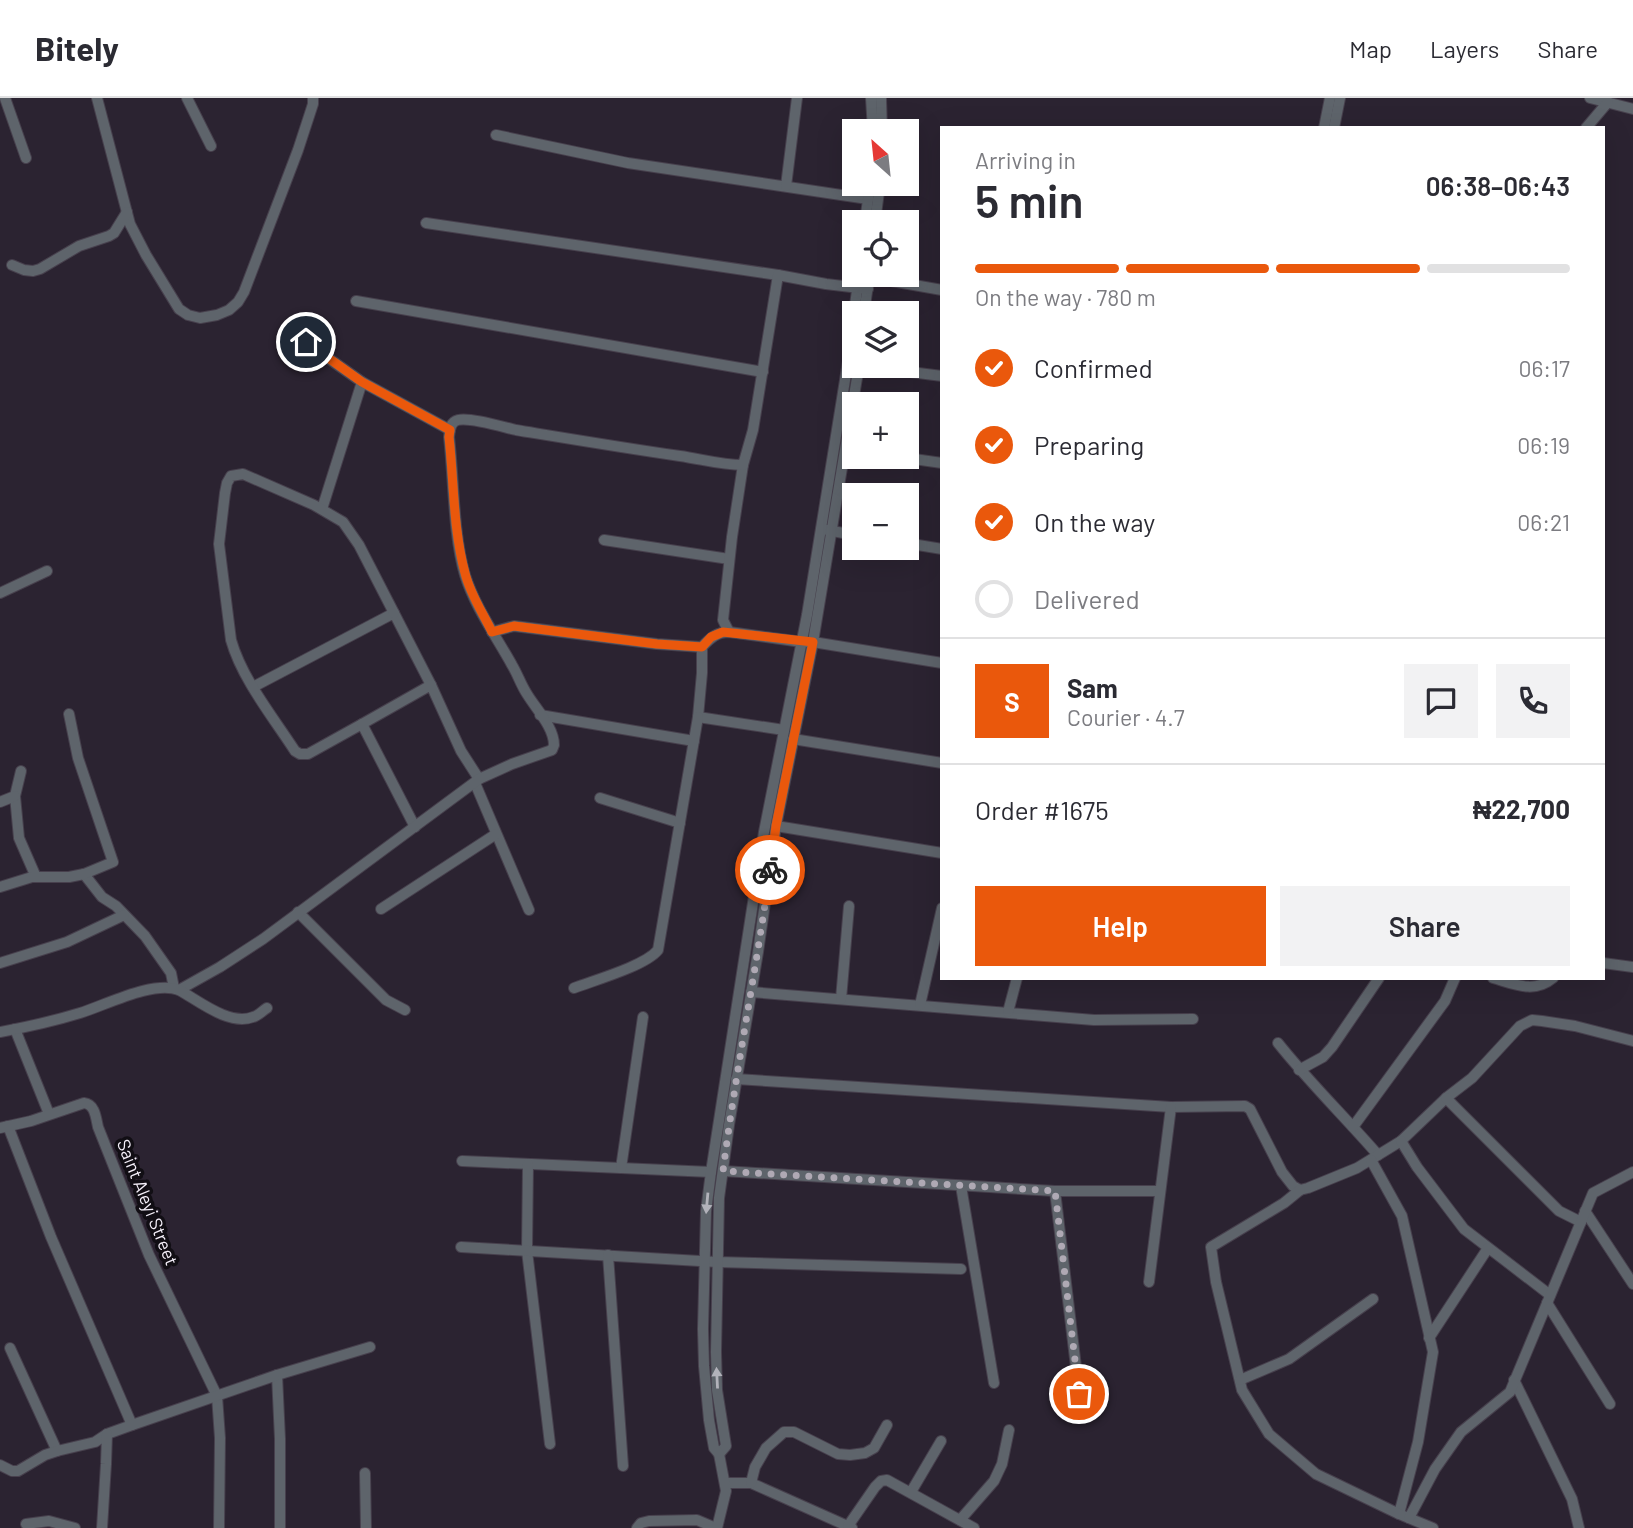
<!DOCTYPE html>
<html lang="en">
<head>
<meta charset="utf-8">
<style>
	:root { --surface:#fff; --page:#f2f2f3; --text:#2b2b33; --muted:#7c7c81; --line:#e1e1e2; --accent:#ea580c }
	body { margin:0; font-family:Barlow,sans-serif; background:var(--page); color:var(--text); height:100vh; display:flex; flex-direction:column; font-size:26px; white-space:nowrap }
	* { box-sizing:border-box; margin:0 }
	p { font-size:23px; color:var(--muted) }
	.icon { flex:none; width:38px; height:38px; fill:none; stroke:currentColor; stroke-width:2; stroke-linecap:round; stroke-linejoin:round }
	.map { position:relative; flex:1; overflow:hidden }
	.side { position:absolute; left:940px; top:28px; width:665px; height:854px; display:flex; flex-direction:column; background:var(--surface); border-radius:0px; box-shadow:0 7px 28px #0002 }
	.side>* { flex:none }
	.needle { width:46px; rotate:333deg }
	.tools { position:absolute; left:842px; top:21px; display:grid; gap:14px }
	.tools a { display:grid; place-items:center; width:77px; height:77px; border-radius:0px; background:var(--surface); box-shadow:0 7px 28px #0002; font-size:35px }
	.pin { position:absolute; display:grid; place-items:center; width:60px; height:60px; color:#fff; margin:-30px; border:4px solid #fff; border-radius:50%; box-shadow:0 2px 7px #0007 }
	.courier { position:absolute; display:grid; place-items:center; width:70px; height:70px; margin:-35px; border:5px solid #ea580c; border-radius:50%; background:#fff; color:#222; box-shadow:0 2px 9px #0007 }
	.head em { font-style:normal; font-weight:600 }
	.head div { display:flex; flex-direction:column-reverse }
	.head { display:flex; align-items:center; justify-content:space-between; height:119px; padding:0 35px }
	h1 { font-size:46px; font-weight:600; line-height:52px }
	.bar { display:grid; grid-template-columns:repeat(4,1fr); gap:10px 7px; align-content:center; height:84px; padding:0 35px }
	.bar i { height:9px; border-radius:5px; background:var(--line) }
	.bar .on { background:var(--accent) }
	.bar p { grid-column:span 4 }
	.line { display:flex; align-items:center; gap:18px; padding:0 35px; border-top:2px solid var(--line) }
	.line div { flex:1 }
	.round { display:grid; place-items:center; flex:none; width:74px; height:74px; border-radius:0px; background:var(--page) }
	ol { padding:0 35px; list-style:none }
	li { display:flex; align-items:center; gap:21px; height:77px }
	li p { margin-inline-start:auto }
	li .icon { padding:7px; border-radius:50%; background:var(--accent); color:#fff; stroke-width:4 }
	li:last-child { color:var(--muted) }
	li i { width:38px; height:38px; border:4px solid var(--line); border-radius:50% }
	.action { display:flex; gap:14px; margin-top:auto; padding:14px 35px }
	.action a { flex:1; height:80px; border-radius:0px; background:var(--accent); color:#fff; font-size:28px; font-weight:600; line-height:80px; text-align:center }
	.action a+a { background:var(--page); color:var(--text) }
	header { display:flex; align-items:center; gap:42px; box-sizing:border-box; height:98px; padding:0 35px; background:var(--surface); border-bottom:2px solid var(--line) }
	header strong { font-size:33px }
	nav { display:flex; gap:38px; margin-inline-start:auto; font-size:24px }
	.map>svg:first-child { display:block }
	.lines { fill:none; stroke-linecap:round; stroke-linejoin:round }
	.minor-casing { stroke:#47404d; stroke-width:12 }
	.minor { stroke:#5e646b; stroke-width:10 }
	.oneway { fill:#b2b2ba }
	.done { stroke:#afa9b4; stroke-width:7; stroke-dasharray:0 12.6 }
	.route { stroke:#ea580c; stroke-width:9 }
	.labels { text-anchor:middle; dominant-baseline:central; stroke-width:7; stroke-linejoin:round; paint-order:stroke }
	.street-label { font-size:18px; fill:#f6f1fb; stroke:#110e14 }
</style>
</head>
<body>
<header>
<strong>Bitely</strong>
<nav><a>Map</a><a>Layers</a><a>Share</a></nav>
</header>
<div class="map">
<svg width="1633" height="1430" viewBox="0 0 1633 1430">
	<rect width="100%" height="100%" fill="#2b2331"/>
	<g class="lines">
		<!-- minor casing -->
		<g class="minor-casing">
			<g id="minor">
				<polyline points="5,0 26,60"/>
				<polyline points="97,0 130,126 146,157 179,211 188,217 200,220 217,217 229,212 238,204 244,194 298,52 313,6 313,0"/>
				<polyline points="187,0 211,48"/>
				<polyline points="871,0 873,33"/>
				<polyline points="881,0 882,33"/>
				<polyline points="1590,0 1633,11"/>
				<polyline points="1324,30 1330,0"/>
				<polyline points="1334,30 1340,0"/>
				<polyline points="1586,30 1608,4"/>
				<polyline points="496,37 628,65 868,101"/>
				<polyline points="786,88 797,0"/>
				<polyline points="865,124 870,86"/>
				<polyline points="875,124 880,86"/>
				<polyline points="426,125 778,177"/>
				<polyline points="12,167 24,172 33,173 40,171 79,148 109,138 114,135 127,114"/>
				<polyline points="869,179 942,192"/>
				<polyline points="356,203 763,274"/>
				<polyline points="854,215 859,177"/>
				<polyline points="864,215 868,187"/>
				<polyline points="287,231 362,284 450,332"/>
				<polyline points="863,268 942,278"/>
				<polyline points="900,359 942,365"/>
				<polyline points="322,411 362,284"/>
				<polyline points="827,432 854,437"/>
				<polyline points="604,442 729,461"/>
				<polyline points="906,445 942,451"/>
				<polyline points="0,495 47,473"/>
				<path d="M492,534L514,528L657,546L702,549C710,540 717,534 729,534L802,544H813L942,565"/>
				<polyline points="729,534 723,522 732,439 743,367"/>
				<polyline points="702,549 702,575 698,619 784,632"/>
				<polyline points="253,589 394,515 431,587"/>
				<polyline points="540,617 694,643"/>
				<path d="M362,626L308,656H300L295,653C273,619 242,581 231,542L219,446L225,395L227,385L231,378L243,376L314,407L343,424L359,447L394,515"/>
				<polyline points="793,641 942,665"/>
				<polyline points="21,673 15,698 19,740 36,779"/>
				<polyline points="475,685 529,812"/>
				<polyline points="600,700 680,725"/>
				<polyline points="0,704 15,698"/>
				<polyline points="776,728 942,755"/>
				<polyline points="415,729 362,626 431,587 461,653 479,681"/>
				<polyline points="84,776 102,799 116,808 145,838 171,875 174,890"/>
				<polyline points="0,789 32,779 69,779 84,776 113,764 78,660 69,616"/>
				<polyline points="381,811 496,736"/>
				<polyline points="298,814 386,902 405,912"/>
				<polyline points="0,865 67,844 124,817"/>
				<polyline points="1603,865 1633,869"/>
				<path d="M1493,880C1514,886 1534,896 1553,880"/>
				<path d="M574,890C595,882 645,868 658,852L698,619"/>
				<path d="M179,892L220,869L263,841L479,681L512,666L552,652L554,647C554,629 536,611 527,596C521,587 518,577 512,567C496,538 475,509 465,477C453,436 454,382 449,339C450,332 450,324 458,322C470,319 503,329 516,332C571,341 625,350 680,358C701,361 721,367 743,367L753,332L778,177L826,186L868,191"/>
				<polyline points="751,894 1094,922 1193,921"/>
				<polyline points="841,901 849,808"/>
				<polyline points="920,907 942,810"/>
				<polyline points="1008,914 1017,880"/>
				<polyline points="15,931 49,1016"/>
				<path d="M0,934C27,929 54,923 80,915C106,907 153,882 179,892C199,903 229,928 253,919C258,918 262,913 267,910"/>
				<path d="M1278,945C1309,984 1345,1019 1378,1057"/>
				<polyline points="1299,972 1323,959 1332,949 1379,880"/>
				<polyline points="736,981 1171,1009 1245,1008 1250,1011 1282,1074 1293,1088 1300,1092 1308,1090 1357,1070 1401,1043 1446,1000 1472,980 1520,928 1532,922 1542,923 1575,928 1633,943"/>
				<polyline points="1446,1000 1559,1113 1581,1124"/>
				<polyline points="8,1028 51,1139 132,1327"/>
				<polyline points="1353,1029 1445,903 1455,880"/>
				<path d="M0,1030L31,1023L84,1005C95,1006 96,1020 98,1029L149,1157L217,1298L220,1340L219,1430"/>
				<polyline points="1401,1043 1417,1069 1464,1131 1550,1197"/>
				<polyline points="1371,1062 1402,1118 1433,1254 1418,1344 1399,1416"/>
				<polyline points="462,1063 711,1074"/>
				<polyline points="528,1066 527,1153 550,1346"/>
				<polyline points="621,1070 643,919"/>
				<polyline points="723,1073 1055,1093 1082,1319"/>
				<polyline points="961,1088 994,1285"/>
				<polyline points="1300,1092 1284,1105 1211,1149 1216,1184 1242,1292 1269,1336 1316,1376 1399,1416 1433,1430"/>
				<polyline points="1055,1093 1159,1093"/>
				<polyline points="1585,1113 1633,1186"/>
				<polyline points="461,1149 717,1164 961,1171"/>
				<polyline points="608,1157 623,1368"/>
				<polyline points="1149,1184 1171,1009"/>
				<polyline points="1547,1205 1610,1306"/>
				<polyline points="1429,1240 1488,1150"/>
				<polyline points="10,1250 57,1353"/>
				<polyline points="277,1277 280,1341 280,1430"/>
				<polyline points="1240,1282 1289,1261 1373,1201"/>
				<polyline points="1514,1282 1572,1401 1579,1430"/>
				<polyline points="719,1356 726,1348 717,1292 716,1254 719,1100 729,1027 758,854 776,728 813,544 859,268"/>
				<polyline points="0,1367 12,1373 18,1373 45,1357 57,1353 95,1344 107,1336 132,1327 277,1277 370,1249"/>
				<polyline points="365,1375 366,1430"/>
				<polyline points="725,1385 751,1385 852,1430"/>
				<polyline points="751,1385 755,1369 766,1350 784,1334 794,1334 838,1356 850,1357 865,1355 874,1350 887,1327"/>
				<polyline points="911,1394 941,1343"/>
				<polyline points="1409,1420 1435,1371 1461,1334 1510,1294 1593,1095 1633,1074"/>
				<polyline points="960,1422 994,1383 1002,1366 1009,1332"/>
				<polyline points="26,1426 49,1423 75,1430"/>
				<polyline points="848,1428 875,1389 881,1383 887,1382 974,1430"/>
				<polyline points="102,1430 106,1366 107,1336"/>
				<polyline points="637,1430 641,1425 649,1423 697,1422 716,1430"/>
				<polyline points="717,1430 726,1393 719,1356 714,1350 709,1322 704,1268 703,1231 706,1113 711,1074 764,734 807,517 851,245 854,216"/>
			</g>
		</g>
		<!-- minor -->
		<use href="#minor" class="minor"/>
	</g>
	<!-- one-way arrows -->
	<defs><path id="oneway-solid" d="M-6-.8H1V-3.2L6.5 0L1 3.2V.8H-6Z" transform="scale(1.75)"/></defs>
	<g class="oneway">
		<use href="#oneway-solid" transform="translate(707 1105) rotate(95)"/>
		<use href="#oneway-solid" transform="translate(717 1280) rotate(-93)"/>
	</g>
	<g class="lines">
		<!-- done -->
		<path class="done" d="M770,772C756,873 736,972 723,1073L1055,1093L1079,1296"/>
		<!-- route -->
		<path class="route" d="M306,244L362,284L450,332L449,339C454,384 453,431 465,475C470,496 483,515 492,534L514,528L657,546L702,549L711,539L723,534L813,544L776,728L770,772"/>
	</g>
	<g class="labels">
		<!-- street labels -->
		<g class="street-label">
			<text transform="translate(148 1104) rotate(68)">Saint Aleyi Street</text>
		</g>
	</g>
</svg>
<div class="tools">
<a><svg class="needle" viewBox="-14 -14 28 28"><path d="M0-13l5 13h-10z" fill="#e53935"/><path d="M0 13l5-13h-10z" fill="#7c7c81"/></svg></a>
<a><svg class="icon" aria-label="locate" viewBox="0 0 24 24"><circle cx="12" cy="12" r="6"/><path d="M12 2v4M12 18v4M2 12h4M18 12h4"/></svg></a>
<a><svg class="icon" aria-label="layers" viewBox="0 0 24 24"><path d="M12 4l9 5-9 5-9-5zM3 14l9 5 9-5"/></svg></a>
<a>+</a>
<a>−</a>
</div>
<div class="pin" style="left:1079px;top:1296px;background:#ea580c"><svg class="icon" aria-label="bag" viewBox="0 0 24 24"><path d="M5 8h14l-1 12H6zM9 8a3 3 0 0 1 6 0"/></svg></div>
<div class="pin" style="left:306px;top:244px;background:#1f2937"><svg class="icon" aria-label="home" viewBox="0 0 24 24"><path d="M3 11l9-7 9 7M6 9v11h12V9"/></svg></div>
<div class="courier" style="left:770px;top:772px"><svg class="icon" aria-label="bike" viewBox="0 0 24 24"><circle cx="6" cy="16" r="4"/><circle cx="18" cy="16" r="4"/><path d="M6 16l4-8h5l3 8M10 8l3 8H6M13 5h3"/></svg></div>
<section class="side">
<div class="head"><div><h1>5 min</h1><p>Arriving in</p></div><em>06:38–06:43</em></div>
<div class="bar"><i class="on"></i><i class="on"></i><i class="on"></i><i></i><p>On the way · 780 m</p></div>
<ol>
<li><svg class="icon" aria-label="check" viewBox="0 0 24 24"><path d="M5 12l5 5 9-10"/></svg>Confirmed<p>06:17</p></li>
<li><svg class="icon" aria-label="check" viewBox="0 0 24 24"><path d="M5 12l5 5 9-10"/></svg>Preparing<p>06:19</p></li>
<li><svg class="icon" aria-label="check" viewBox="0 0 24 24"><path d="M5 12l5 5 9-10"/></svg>On the way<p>06:21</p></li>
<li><i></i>Delivered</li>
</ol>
<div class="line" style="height:126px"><b class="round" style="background:var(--accent);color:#fff">S</b><div><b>Sam</b><p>Courier · 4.7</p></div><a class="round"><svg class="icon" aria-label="chat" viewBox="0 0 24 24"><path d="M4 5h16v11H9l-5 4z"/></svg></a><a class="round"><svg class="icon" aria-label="phone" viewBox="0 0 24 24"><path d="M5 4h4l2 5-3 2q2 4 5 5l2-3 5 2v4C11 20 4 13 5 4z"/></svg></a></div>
<div class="line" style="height:91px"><div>Order #1675</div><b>₦22,700</b></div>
<div class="action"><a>Help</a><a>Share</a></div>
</section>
</div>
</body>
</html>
